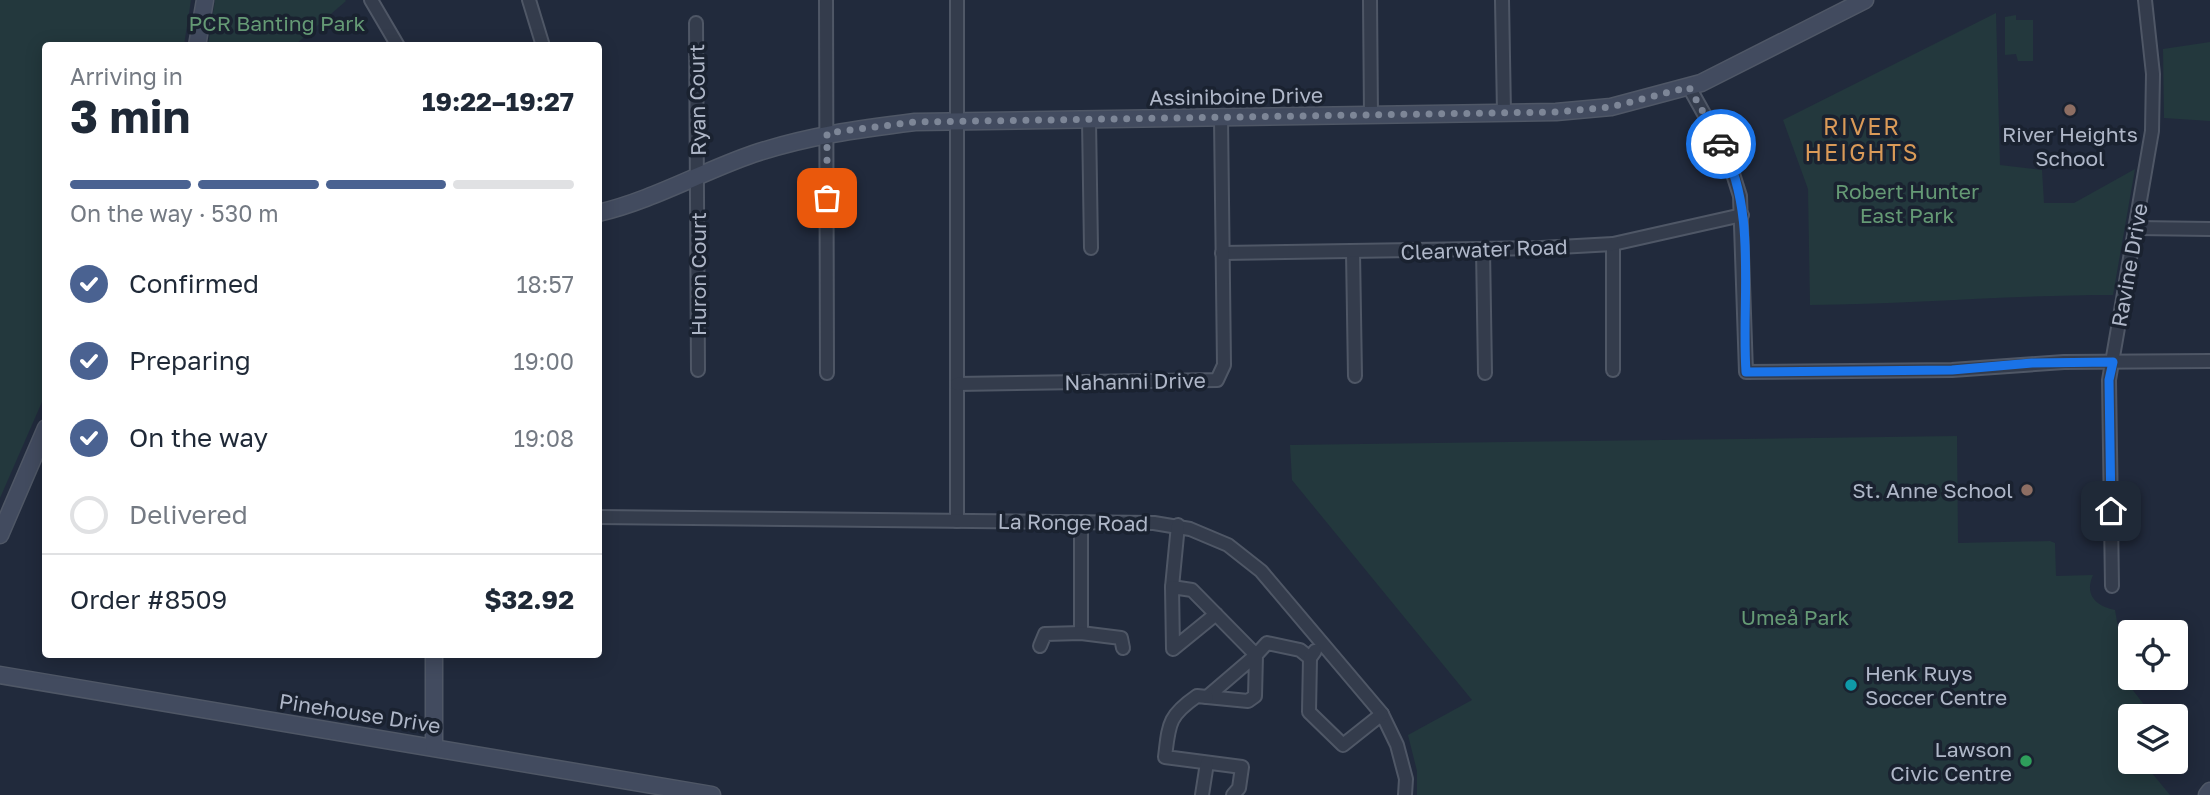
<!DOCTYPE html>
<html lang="en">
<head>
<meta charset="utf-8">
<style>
	:root { --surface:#fff; --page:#f6f6f7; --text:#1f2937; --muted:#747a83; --line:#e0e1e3; --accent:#4a6291 }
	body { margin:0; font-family:"Golos Text",sans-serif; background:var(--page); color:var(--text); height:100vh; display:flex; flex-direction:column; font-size:26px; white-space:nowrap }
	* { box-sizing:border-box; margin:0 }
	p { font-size:23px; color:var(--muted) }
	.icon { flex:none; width:38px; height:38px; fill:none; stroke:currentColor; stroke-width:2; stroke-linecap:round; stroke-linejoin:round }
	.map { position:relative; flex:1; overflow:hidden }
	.details { position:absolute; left:42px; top:42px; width:560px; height:616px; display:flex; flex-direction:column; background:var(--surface); border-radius:7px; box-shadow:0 4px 18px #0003 }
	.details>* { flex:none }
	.controls { position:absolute; left:2118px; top:620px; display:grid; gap:14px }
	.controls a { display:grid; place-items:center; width:70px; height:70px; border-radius:7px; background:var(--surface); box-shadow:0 4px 18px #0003; font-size:35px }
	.pin { position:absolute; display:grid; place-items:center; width:60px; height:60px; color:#fff; margin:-30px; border-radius:14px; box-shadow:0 4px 10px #0006 }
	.courier { position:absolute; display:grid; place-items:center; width:70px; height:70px; margin:-35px; border:5px solid #1a73e8; border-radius:50%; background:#fff; color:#222; box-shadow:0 2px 9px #0007 }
	.summary em { font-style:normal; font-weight:700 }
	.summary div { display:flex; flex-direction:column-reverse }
	.summary { display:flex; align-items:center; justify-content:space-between; height:119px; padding:0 28px }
	h1 { font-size:46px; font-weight:700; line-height:52px }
	.bar { display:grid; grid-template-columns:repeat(4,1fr); gap:10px 7px; align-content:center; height:84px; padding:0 28px }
	.bar i { height:9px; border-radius:5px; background:var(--line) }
	.bar .on { background:var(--accent) }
	.bar p { grid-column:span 4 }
	.line { display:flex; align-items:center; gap:18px; padding:0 28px; border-top:2px solid var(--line) }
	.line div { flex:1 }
	ol { padding:0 28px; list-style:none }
	li { display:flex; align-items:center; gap:21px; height:77px }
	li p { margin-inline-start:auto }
	li .icon { padding:7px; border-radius:50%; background:var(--accent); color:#fff; stroke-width:4 }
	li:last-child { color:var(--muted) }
	li i { width:38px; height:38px; border:4px solid var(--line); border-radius:50% }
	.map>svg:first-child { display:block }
	.green { fill:#23383d }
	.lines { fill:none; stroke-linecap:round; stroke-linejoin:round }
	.street-casing { stroke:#4f5766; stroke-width:16 }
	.secondary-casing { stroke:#4f5766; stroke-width:19 }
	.street { stroke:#343c4c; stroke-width:12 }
	.secondary { stroke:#424b5f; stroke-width:16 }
	.done { stroke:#7d8697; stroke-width:7; stroke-dasharray:0 12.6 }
	.route { stroke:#1a73e8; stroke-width:9 }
	.education-dot { fill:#8d6e63; stroke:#1a2230; stroke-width:2.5 }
	.culture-dot { fill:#0f9aa8; stroke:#1a2230; stroke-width:2.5 }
	.leisure-dot { fill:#2e9e5b; stroke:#1a2230; stroke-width:2.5 }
	.labels { text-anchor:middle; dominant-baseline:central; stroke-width:7; stroke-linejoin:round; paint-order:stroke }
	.park-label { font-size:21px; fill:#659a75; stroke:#1a2230 }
	.street-label { font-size:21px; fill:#afb7c8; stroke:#1a2230 }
	.poi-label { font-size:21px; fill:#afb7c8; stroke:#1a2230; text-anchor:end }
	.neighbourhood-label { font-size:23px; letter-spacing:2px; fill:#da9a58; stroke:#1a2230 }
</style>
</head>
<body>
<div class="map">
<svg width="2210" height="795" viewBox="0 0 2210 795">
	<rect width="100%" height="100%" fill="#212a3c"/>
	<!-- green -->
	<g class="green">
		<polygon points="0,0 191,0 184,45 46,46 45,395 0,498"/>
		<polygon points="215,0 345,0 346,1 295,45 208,45"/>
		<path d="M1996,13L2000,165L2042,170L2044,203H2074L2135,169L2113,295C2012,295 1911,304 1810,305L1808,189L1783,120Z"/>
		<polygon points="2016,15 2016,20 2033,20 2033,61 2018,61 2016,54 2005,55 2005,17"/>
		<polygon points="2210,42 2210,121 2164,118 2163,49"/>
		<path d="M1957,436L1958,543L2050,541L2055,543L2056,576L2093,575C2084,595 2096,606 2115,610L2128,684L2149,711L2148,716H2130V761H2142L2170,795H1417V771L1408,735L1472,700L1292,480L1290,445Z"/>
	</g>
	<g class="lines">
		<!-- street casing -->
		<g class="street-casing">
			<g id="street">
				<polyline points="371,0 398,46"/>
				<polyline points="529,0 543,46"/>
				<polyline points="826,0 827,373"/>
				<polyline points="957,0 957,521"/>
				<polyline points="1370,0 1371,116"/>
				<polyline points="1502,0 1504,113"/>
				<polyline points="696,23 698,370"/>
				<polyline points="1689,87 1727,155 1740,196 1746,372 1952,370 2064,362 2210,361"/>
				<polyline points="1089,120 1091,248"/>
				<polyline points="2136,228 2210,229"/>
				<polyline points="1613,244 1613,370"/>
				<polyline points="1483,249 1485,373"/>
				<polyline points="1353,252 1355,376"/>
				<polyline points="1222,253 1541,248 1613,244 1742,215"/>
				<polyline points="957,384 1217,380 1224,365 1221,118"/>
				<polyline points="598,517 1154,523 1190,529 1228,545 1261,571 1382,714 1397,745 1406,779 1405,795"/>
				<polyline points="1081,522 1081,633"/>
				<polyline points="2112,586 2109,380 2152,131 2153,74 2145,0"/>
				<polyline points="1172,587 1178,525"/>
				<polyline points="1216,614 1173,649 1172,587 1192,590 1256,655 1207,697 1248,701 1255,696 1256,655 1267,643 1300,650 1310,658"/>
				<polyline points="1040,646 1045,634 1081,633 1121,638 1123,648"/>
				<polyline points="1315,651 1310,658 1309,712 1343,745 1382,714"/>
				<path d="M1207,697L1197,696C1168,716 1169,724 1165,757L1242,767L1239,788L1233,795"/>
				<polyline points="1202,795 1207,763"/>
			</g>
		</g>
		<!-- secondary casing -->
		<g class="secondary-casing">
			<g id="secondary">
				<polyline points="197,46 205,0"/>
				<path d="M598,213C653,200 701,172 753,154C807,136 859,129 915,122L1556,112L1611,107L1701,83L1865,0"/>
				<polyline points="0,535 46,428"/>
				<polyline points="0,675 712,795"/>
				<polyline points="434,747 434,654"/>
				<polyline points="2207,795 2210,791"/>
			</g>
		</g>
		<!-- street -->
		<use href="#street" class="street"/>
		<!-- secondary -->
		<use href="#secondary" class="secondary"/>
	</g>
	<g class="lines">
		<!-- done -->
		<polyline class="done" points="827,198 827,133 915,122 1556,112 1611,107 1689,87 1721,144"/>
		<!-- route -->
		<path class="route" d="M1721,144C1758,211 1741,298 1746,372L1952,370L2032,363L2113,362L2109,380L2111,511"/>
	</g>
	<!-- markers -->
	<g class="education-dot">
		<circle cx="2070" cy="110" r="7"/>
		<circle cx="2027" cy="490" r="7"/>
	</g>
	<circle class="culture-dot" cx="1851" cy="685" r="7"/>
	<circle class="leisure-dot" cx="2026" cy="761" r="7"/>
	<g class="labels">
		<!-- park labels -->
		<g class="park-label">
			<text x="277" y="23">PCR Banting Park</text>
			<text x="1907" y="191">Robert Hunter<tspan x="1907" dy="24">East Park</tspan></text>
			<text x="1795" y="617">Umeå Park</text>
		</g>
		<!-- street labels -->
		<g class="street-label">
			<text transform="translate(1236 96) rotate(-1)">Assiniboine Drive</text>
			<text transform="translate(697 100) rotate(-91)">Ryan Court</text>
			<text transform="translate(1484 249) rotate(-2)">Clearwater Road</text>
			<text transform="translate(2129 265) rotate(-80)">Ravine Drive</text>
			<text transform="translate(698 274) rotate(-90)">Huron Court</text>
			<text transform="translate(1135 381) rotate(-1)">Nahanni Drive</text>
			<text transform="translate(1073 522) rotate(1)">La Ronge Road</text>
			<text transform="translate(360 713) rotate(9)">Pinehouse Drive</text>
		</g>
		<!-- poi labels -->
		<g class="poi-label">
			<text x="2070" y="134" text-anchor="middle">River Heights<tspan x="2070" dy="24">School</tspan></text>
			<text x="2013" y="490">St. Anne School</text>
			<text x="1865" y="673" text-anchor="start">Henk Ruys<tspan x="1865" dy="24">Soccer Centre</tspan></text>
			<text x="2012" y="749">Lawson<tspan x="2012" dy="24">Civic Centre</tspan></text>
		</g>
		<!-- neighbourhood labels -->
		<g class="neighbourhood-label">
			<text x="1862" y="126">RIVER<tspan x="1862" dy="26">HEIGHTS</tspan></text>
		</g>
	</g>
</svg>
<div class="controls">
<a><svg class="icon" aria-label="locate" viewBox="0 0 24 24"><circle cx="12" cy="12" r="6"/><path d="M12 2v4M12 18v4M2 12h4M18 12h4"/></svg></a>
<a><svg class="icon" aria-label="layers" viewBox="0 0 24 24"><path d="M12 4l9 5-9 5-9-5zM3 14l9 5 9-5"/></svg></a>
</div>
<div class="pin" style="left:827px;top:198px;background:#ea580c"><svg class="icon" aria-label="bag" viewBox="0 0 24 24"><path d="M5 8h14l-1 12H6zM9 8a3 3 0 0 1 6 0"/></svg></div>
<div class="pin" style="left:2111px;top:511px;background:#1f2937"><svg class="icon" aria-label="home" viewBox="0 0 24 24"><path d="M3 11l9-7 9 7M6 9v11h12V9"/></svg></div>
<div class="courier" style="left:1721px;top:144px"><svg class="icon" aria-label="car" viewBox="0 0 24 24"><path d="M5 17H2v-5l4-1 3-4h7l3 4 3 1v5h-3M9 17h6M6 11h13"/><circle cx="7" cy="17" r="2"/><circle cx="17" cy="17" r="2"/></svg></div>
<section class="details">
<div class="summary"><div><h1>3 min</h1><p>Arriving in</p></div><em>19:22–19:27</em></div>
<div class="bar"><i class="on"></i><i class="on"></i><i class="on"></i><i></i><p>On the way · 530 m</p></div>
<ol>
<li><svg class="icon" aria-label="check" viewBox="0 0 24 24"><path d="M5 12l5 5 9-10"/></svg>Confirmed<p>18:57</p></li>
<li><svg class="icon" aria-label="check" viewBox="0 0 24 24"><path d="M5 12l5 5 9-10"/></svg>Preparing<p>19:00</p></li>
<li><svg class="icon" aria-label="check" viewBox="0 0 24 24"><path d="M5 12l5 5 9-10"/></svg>On the way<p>19:08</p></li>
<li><i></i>Delivered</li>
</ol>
<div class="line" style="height:91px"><div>Order #8509</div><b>$32.92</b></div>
</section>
</div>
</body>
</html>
